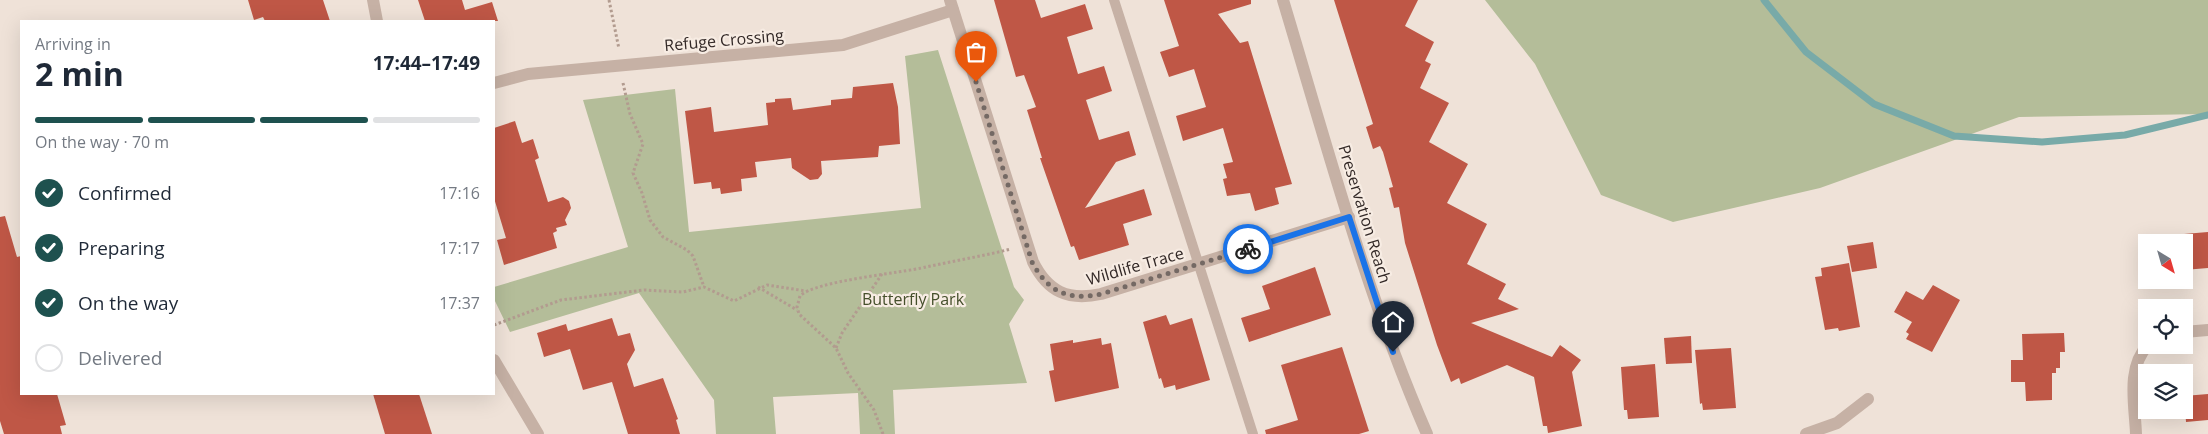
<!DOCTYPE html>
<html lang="en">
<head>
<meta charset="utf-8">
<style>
	:root { --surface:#fff; --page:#f2f2f3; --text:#1f2937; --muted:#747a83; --line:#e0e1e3; --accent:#1e514f }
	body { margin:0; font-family:"Open Sans",sans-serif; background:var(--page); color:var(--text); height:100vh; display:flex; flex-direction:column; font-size:19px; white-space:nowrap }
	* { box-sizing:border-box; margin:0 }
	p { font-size:16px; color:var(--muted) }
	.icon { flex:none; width:28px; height:28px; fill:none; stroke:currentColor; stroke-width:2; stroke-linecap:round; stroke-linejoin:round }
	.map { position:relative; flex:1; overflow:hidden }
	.side { position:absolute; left:20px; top:20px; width:475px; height:375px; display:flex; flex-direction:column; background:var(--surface); border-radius:0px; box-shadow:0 5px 20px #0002 }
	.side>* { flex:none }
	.needle { width:32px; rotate:143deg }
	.buttons { position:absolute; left:2138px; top:234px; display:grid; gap:10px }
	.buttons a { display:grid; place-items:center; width:55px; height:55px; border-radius:0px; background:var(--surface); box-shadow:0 5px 20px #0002; font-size:25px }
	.pin { position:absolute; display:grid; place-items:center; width:42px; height:42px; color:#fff; margin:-51px -21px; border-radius:50% 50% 50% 0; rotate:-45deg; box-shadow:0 0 5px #0007 }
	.pin .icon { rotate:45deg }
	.courier { position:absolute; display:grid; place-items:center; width:50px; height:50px; margin:-25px; border:4px solid #1a73e8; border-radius:50%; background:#fff; color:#222; box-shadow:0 1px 6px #0007 }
	.head em { font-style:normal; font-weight:700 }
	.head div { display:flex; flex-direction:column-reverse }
	.head { display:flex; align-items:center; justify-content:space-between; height:85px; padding:0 15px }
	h1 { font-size:32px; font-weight:700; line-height:38px }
	.bar { display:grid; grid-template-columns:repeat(4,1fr); gap:8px 5px; align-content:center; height:60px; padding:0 15px }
	.bar i { height:6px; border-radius:4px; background:var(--line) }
	.bar .selected { background:var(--accent) }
	.bar p { grid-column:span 4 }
	ol { padding:0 15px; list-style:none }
	li { display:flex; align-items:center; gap:15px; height:55px }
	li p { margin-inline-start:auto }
	li .icon { padding:5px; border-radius:50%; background:var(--accent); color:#fff; stroke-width:4 }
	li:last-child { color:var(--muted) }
	li i { width:28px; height:28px; border:2px solid var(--line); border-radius:50% }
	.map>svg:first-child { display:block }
	.green { fill:#b4bd99 }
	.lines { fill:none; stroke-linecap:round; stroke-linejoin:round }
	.stream { stroke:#78aaa8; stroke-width:7 }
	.building { fill:#bf5746 }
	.path { stroke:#b29b8f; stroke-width:3; stroke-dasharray:2.5 2.5; stroke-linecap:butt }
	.service { stroke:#c6b1a5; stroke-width:10 }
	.minor { stroke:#c6b1a5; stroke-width:12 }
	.done { stroke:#746964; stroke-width:5; stroke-dasharray:0 9 }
	.route { stroke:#1a73e8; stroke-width:6 }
	.labels { text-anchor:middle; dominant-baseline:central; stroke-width:4.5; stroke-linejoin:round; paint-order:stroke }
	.street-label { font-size:16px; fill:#322826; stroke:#f7ece3 }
	.park-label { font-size:16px; fill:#454f2b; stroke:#f7ece3 }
</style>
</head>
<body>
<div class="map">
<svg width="2208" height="434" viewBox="0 0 2208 434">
	<rect width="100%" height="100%" fill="#efe2d8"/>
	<!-- green -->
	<g class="green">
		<polygon points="1485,0 2208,0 2208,114 2019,117 1820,188 1673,222 1601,195 1535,64"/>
		<polygon points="938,50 1014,287 1024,300 1009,324 1027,383 893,390 895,434 860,434 858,393 773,397 776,434 716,434 714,400 639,293 510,332 494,299 494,287 628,247 583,100 675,89 689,232 921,208 905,56"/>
	</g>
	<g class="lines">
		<!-- stream -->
		<polyline class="stream" points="1764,0 1806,52 1874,104 1954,136 2042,142 2125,135 2208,115"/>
	</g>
	<!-- building -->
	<g class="building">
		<polygon points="248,0 323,0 330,21 265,21 263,17 254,20"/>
		<polygon points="418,0 462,0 465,10 492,2 498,21 425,21"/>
		<polygon points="994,0 1035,0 1041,18 1085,4 1093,29 1067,37 1078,74 1104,66 1112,91 1086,100 1099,140 1129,131 1136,155 1116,162 1085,208 1144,189 1152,215 1123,224 1129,245 1079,260 1074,246 1071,247 1040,158 1042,158 1027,110 1036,107 1024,75 1016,77"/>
		<polygon points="1164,0 1251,0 1251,4 1218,14 1240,43 1248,41 1292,184 1275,188 1279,204 1255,211 1250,193 1227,196 1223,179 1227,178 1223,164 1233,162 1223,128 1183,141 1176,116 1206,107 1194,69 1169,77 1160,52 1179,46"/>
		<polygon points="1334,0 1418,0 1405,26 1434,42 1425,61 1431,64 1420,88 1449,103 1429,142 1468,164 1447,203 1487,224 1467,264 1506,284 1498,299 1519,309 1471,323 1552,357 1560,345 1581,360 1572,372 1582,426 1548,433 1547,426 1543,426 1534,377 1507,365 1461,384 1459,378 1451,382 1437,345 1405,243 1399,207 1394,208 1389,188 1393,187 1383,152 1380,146 1373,149 1366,127 1373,124"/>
		<polygon points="893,83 898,107 900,144 879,146 878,157 821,161 822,174 818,179 810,180 792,168 791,158 755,162 757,177 741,179 742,191 721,194 720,188 712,189 711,182 694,184 685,111 711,107 714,132 768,125 766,103 775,102 775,99 791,98 793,110 831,105 831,100 852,98 853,87"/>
		<polygon points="515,121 522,143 533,139 539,158 535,160 548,202 563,197 569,201 571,208 565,220 567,225 556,228 557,231 553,233 557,248 504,265 497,240 506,238 494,198 494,128"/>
		<polygon points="5,216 17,257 21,256 21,394 57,394 66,425 60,426 62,434 4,434 0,421 0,217"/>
		<polygon points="2208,232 2208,268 2184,270 2184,234"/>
		<polygon points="1873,242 1877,268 1852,272 1847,246"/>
		<polygon points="1849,263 1860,327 1839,331 1838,328 1825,330 1815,277 1822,276 1821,268"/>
		<polygon points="1315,267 1331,315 1249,342 1241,318 1270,309 1262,286"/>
		<polygon points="1933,285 1960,300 1932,352 1906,339 1909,334 1906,332 1912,322 1894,312 1906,291 1923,300"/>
		<polygon points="1166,315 1170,325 1192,318 1210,380 1176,390 1175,385 1164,388 1161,378 1159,379 1143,322"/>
		<polygon points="612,318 618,336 630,333 635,350 627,364 634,387 663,378 678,419 676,420 680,434 628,434 612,382 583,390 570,349 544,357 537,333 566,324 568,331"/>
		<polygon points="2064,333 2065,352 2060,352 2060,368 2056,368 2056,373 2052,373 2052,400 2026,401 2025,382 2011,382 2011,360 2023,360 2022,334"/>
		<polygon points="1691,336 1692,363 1666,364 1664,338"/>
		<polygon points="1101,338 1102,345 1111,343 1119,388 1055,402 1049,371 1054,370 1050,344 1073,340 1073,343"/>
		<polygon points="1342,347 1369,431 1359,434 1266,434 1265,430 1298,420 1281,365"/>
		<polygon points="1731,348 1736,408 1703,410 1702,403 1700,404 1695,350"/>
		<polygon points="1655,364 1659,417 1628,419 1627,410 1624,410 1621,367"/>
		<polygon points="373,394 419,394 432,434 385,434"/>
		<polygon points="2208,394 2208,420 2186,422 2184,396"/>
	</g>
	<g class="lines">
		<!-- path -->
		<g class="path">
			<polyline points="609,0 619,49"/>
			<polyline points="623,83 630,114 643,144 633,173 642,193 650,220 663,237 687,250 693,256 704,287"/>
			<polyline points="758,287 797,310"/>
			<polyline points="494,325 561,300 644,290 683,292 704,287 734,301 767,285 806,291"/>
			<polyline points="836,348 842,333 882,274"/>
			<path d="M883,434L874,410L848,373L836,348L799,314L797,307L800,296C814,281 902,273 926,267C954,261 983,256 1011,249"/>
		</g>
		<!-- service -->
		<polyline class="service" points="1114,0 1253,434"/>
		<!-- minor -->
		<g class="minor">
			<polyline points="373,0 377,21"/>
			<path d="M950,0L1033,262C1048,292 1068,301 1101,294L1349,217"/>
			<path d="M1283,0C1327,146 1366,294 1427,434"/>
			<polyline points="494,83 528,74 843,45 953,10"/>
			<polyline points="2184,332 2208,330"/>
			<polyline points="494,360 538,434"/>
			<polyline points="1806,434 1837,423 1868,399"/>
			<path d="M2136,434C2135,405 2126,368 2148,345"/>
		</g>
	</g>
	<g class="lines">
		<!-- done -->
		<path class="done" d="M976,82L1032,262C1048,292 1068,301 1101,294L1248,249"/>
		<!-- route -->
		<polyline class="route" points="1248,249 1349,217 1393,352"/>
	</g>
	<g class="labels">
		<!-- street labels -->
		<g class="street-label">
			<text transform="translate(724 40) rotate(-5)">Refuge Crossing</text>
			<text transform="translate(1365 214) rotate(73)">Preservation Reach</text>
			<text transform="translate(1135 266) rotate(-16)">Wildlife Trace</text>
		</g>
		<!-- park labels -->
		<g class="park-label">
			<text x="913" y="299">Butterfly Park</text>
		</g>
	</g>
</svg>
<div class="buttons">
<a><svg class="needle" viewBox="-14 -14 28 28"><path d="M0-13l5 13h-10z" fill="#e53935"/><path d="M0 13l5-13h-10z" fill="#747a83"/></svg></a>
<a><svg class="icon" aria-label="locate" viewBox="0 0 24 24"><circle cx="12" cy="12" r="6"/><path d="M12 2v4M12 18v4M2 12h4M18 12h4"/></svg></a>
<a><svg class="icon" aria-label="layers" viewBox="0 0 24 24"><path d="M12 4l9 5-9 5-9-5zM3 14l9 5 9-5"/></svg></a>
</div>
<div class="pin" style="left:976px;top:82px;background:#ea580c"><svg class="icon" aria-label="bag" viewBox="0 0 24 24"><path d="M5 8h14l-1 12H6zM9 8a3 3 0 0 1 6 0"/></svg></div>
<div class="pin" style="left:1393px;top:352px;background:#1f2937"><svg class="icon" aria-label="home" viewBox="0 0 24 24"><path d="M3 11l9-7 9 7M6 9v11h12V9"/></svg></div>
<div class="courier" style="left:1248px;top:249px"><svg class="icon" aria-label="bike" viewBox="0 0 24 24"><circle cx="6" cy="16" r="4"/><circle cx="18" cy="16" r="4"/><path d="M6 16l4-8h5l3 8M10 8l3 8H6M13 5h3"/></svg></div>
<section class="side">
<div class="head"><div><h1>2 min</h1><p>Arriving in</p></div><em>17:44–17:49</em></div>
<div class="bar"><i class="selected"></i><i class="selected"></i><i class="selected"></i><i></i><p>On the way · 70 m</p></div>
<ol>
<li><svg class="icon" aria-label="check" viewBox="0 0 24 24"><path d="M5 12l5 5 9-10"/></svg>Confirmed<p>17:16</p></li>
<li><svg class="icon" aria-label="check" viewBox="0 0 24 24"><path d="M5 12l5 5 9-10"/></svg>Preparing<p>17:17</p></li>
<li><svg class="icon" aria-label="check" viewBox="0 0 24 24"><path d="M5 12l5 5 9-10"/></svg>On the way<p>17:37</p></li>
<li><i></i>Delivered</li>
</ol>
</section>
</div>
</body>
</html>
